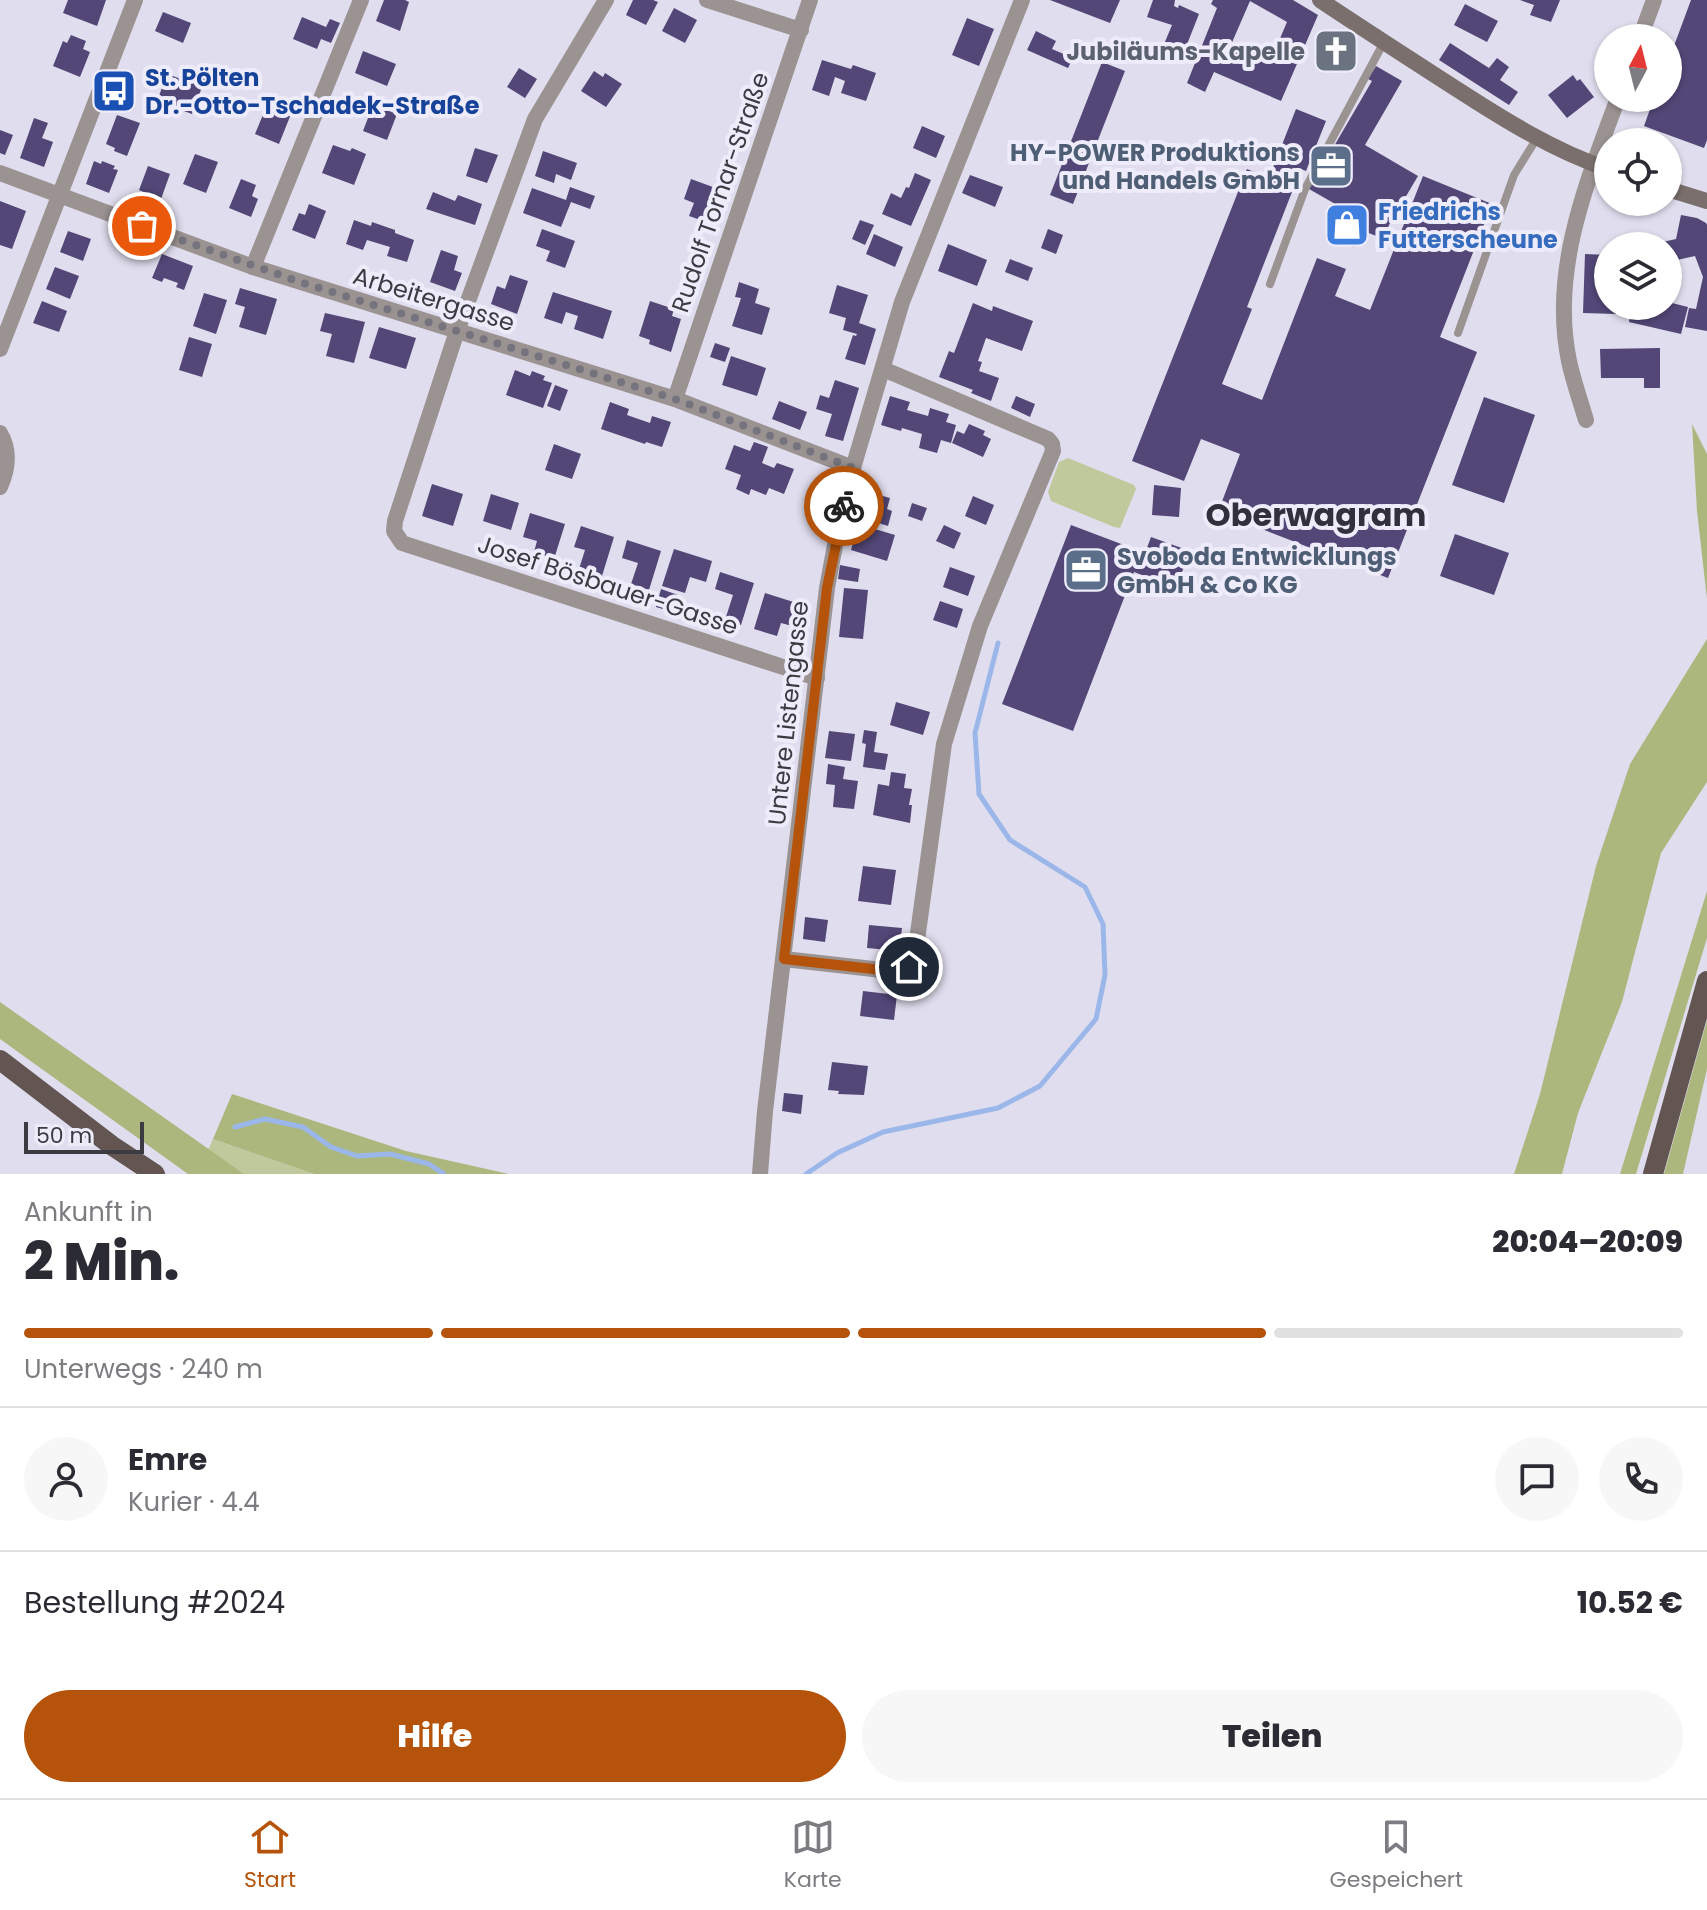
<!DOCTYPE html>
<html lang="de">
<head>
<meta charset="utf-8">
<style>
	:root { --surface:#fff; --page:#f7f7f7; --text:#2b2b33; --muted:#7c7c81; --line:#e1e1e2; --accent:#b45309 }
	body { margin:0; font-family:Poppins,sans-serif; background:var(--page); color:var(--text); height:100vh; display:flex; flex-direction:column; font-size:30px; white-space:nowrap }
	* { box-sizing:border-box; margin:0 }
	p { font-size:26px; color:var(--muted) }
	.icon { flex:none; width:44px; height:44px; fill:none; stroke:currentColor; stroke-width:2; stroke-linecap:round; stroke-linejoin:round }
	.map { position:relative; height:1174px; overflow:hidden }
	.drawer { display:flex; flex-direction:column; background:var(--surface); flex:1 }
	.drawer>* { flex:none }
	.needle { width:52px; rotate:7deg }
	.fabs { position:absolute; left:1594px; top:24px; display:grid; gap:16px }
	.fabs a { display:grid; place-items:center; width:88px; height:88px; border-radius:50%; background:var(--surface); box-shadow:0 2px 6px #0004; font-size:40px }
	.scale { position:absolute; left:24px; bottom:20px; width:120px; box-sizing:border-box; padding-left:8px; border:4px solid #3c3b41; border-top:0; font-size:22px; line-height:28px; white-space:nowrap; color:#3c3b41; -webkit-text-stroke:6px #eeebfb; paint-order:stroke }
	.pin { position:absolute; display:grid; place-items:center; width:68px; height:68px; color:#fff; margin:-34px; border:4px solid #fff; border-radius:50%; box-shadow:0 2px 8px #0007 }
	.courier { position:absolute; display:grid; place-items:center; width:80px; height:80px; margin:-40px; border:6px solid #b45309; border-radius:50%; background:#fff; color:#222; box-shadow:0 2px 10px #0007 }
	.overview em { font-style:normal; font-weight:800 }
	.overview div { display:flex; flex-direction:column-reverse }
	.overview { display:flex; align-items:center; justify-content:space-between; height:136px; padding:0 24px }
	h1 { font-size:52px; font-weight:800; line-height:60px }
	.bar { display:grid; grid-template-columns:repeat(4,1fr); gap:12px 8px; align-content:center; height:96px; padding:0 24px }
	.bar i { height:10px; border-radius:6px; background:var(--line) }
	.bar .on { background:var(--accent) }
	.bar p { grid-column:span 4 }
	.line { display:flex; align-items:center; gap:20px; padding:0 24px; border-top:2px solid var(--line) }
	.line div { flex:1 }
	.round { display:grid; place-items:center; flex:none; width:84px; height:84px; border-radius:42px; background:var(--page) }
	.cta { display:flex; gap:16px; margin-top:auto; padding:16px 24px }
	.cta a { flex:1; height:92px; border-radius:48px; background:var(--accent); color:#fff; font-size:32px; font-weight:800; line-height:92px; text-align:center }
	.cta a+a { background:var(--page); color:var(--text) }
	.dock { display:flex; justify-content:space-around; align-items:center; height:112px; border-top:2px solid var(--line); background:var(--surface); font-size:22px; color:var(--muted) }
	.dock a { display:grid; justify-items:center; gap:4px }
	.dock .on { color:var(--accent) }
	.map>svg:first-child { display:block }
	.green { fill:#c0c99b }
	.forest { fill:#acb77e }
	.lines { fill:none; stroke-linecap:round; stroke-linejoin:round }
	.stream { stroke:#9bb7e9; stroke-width:5 }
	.building { fill:#524777; fill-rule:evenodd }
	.lane { stroke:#9b9392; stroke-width:8 }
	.street { stroke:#9b9392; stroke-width:16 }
	.secondary { stroke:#7a6f6c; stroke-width:16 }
	.primary { stroke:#625552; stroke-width:20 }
	.done { stroke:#75747e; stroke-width:8; stroke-dasharray:0 14.4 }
	.route { stroke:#b45309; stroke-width:10 }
	.labels { text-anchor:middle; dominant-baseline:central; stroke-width:8; stroke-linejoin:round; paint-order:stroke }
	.worship-label { font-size:24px; font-weight:bold; fill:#5b616d; stroke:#eeebfb; text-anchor:end }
	.transit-label { font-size:24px; font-weight:bold; fill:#164399; stroke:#eeebfb; text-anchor:start }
	.service-label { font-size:24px; font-weight:bold; fill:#4e5e75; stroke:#eeebfb; text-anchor:end }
	.street-label { font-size:24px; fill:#3c3b41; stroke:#eeebfb }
	.shop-label { font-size:24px; font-weight:bold; fill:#366cbe; stroke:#eeebfb; text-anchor:start }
	.district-label { font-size:32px; font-weight:bold; fill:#32303c; stroke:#eeebfb }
</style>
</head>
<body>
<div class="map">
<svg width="1707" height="1174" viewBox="0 0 1707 1174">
	<rect width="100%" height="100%" fill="#e0deee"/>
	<!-- green -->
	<g class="green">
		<polygon points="1068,458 1134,485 1136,489 1120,528 1114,527 1051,501 1048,492 1059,462"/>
		<polygon points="213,1139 314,1174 244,1174 208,1150"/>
	</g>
	<!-- forest -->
	<g class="forest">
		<polygon points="1692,424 1707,454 1707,599 1697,511"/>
		<polygon points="1707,639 1707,782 1661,853 1622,1002 1578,1113 1562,1174 1514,1174 1540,1094 1596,866 1630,764"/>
		<polygon points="1707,891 1707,938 1636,1174 1620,1174"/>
		<polygon points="0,1002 244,1174 188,1174 0,1039"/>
		<polygon points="1707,1020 1707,1069 1683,1174 1664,1174"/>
		<polygon points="232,1094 406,1151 509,1174 314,1174 213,1139"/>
	</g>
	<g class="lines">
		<!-- stream -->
		<g class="stream">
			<polyline points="235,1127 265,1119 303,1127 331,1147 357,1156 390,1154 429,1164 444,1174"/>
			<polyline points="806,1174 837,1153 883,1132 998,1108 1040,1086 1096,1019 1105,975 1103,924 1085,887 1010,840 979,794 975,733 998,643"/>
		</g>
	</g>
	<!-- building -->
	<g class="building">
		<polygon points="68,0 106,0 97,26 63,13"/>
		<polygon points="384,0 405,0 409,2 400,31 376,21"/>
		<polygon points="633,0 653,0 658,2 646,25 626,15"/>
		<polygon points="1050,0 1120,0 1110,23"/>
		<polygon points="1153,0 1175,0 1174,6 1178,8 1179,5 1199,14 1182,57 1162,49 1172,25 1147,17"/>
		<path d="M1213,0H1293L1318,15L1281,101L1214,72L1205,92L1187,83L1217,8L1211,4ZM1250,1L1287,22L1269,64L1230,47Z"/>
		<polygon points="1520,0 1560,0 1551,22 1530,15 1534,5"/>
		<polygon points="1691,0 1707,0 1707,140 1704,148 1644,126 1654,98 1668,98 1668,62"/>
		<polygon points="1465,4 1498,21 1487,42 1454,25"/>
		<polygon points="674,8 697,20 685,43 662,31"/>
		<polygon points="163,12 191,23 183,43 155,31"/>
		<polygon points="302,17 326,27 330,19 340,23 331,43 321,39 317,49 293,39"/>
		<polygon points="967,18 994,29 979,66 952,55"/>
		<polygon points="1036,31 1056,41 1052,49 1073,58 1068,68 1027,50"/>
		<polygon points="71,35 86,41 83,49 90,52 80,77 53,66 63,41 67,43"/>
		<polygon points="1334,38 1349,47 1338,65 1331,67 1324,62 1323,55"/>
		<polygon points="1450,43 1489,68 1497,58 1509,67 1500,80 1518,92 1509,105 1439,60"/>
		<polygon points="363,51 396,64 387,86 355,73"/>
		<polygon points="822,60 851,69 853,65 876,73 866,101 841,93 845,81 835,77 829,96 812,90"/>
		<polygon points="1102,62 1125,71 1073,204 1050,195"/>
		<polygon points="1376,66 1402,81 1365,145 1418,176 1389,225 1384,239 1361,230 1354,247 1325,236 1337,205 1309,189 1372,81 1368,79"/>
		<polygon points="519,68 537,79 525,98 507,87"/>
		<polygon points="594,71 603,77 605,73 622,84 606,107 581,91"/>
		<polygon points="170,75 181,79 180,82 188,85 192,75 205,79 192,114 157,101 166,77 169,79"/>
		<polygon points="1573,75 1577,81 1580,79 1594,97 1567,118 1548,95"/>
		<polygon points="365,102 397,114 387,140 363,131 368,118 361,115"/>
		<polygon points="267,105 291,114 279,144 255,134"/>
		<polygon points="1296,109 1326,121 1306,171 1301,169 1247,307 1252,309 1222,384 1262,400 1317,258 1346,269 1335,296 1370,310 1423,176 1492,204 1440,337 1477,352 1388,578 1218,512 1240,454 1201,439 1184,481 1132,461 1247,169 1269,178"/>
		<polygon points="117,115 140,123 127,156 114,151 115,148 106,144"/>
		<polygon points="34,118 48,123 42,138 53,142 44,167 20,158"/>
		<polygon points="922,126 945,136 936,158 913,148"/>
		<polygon points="0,130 13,135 5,155 0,153"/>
		<polygon points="333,145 350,151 352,148 366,154 354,185 322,173"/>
		<polygon points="475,148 498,155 487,183 466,176"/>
		<polygon points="543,151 577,163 571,180 556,174 554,183 535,176"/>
		<polygon points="195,154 218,162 206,193 183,184"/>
		<polygon points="94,161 101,164 102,161 115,166 113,169 118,170 109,193 86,184"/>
		<polygon points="148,166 170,174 161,199 139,190"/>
		<polygon points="915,173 931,180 911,226 882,214 891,193 901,198 906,187 909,188"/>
		<polygon points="970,175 1003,187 995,207 962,193"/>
		<polygon points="241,179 256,185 252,196 258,199 251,217 229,208"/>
		<polygon points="691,179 721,190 709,223 689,216 694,203 684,199"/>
		<polygon points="570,187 595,196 590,209 571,202 561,227 523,213 532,188 566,200"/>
		<polygon points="433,192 455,201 458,195 482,204 475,225 426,209"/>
		<polygon points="0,201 26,211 12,249 0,245"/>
		<polygon points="309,204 326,211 315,239 292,230 299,213 305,215"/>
		<polygon points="1681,215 1697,218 1706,223 1707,225 1707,331 1685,327 1689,308 1696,309 1703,277 1695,256 1668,262 1668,246 1649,246 1649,245 1676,239"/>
		<polygon points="354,220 371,226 372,222 395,230 395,233 414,240 407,262 387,256 390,247 367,240 363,250 346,244"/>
		<polygon points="860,220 874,225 865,245 852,239"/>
		<polygon points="542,229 575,241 565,268 546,261 550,251 536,246"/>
		<polygon points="1048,229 1063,235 1056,254 1041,248"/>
		<polygon points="68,231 91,239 83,261 60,252"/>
		<polygon points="874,234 903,247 895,267 866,254"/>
		<polygon points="948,244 987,260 977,286 938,271"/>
		<polygon points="441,250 458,256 454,270 462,273 455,291 430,282"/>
		<polygon points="162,254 193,266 184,290 176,287 178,283 164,278 162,282 152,278"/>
		<polygon points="1585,254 1608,255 1608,306 1616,306 1616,314 1583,313"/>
		<polygon points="1010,259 1033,268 1028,281 1005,272"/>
		<polygon points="55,267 79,276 70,299 46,289"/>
		<polygon points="510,275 528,281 517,314 491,304 497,286 505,289"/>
		<polygon points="739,282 759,289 755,303 770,308 762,335 732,326 741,298 735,297"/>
		<polygon points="837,285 868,295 859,323 876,329 865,365 845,359 853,335 856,336 857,334 843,330 846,318 829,313"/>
		<polygon points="240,288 277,299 266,335 239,327 245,307 235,304"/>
		<polygon points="553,292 612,311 603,339 574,329 578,316 566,312 562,324 544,318"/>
		<polygon points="204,293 227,300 216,334 193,326"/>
		<polygon points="42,301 67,311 59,332 33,323"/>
		<polygon points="650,301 674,309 672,316 681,319 671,352 649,344 650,340 639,336"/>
		<polygon points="1668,302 1688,307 1681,334 1629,322 1631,306 1668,306"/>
		<polygon points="973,303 992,311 993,306 1033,321 1022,351 986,338 978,361 982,362 979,371 999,378 991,401 971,393 973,390 939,377 949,351 954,353"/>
		<polygon points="325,313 365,322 354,363 326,356 332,334 320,331"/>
		<polygon points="379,327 416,338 406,369 369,358"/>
		<polygon points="189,337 212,344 202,377 179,370"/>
		<polygon points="715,343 730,348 725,362 710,357"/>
		<polygon points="1660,348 1660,388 1644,388 1644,378 1601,378 1600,349"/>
		<polygon points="731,356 766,368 757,396 722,385"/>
		<polygon points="515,370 530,376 532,371 545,376 543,380 552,383 543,408 506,395"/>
		<polygon points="835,380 859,388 843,441 825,436 832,414 816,409 820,395 829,398"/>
		<polygon points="555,385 568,390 560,411 547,406"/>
		<polygon points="890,396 910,402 907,410 928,416 930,408 949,414 946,422 956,425 951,443 941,440 937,453 919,448 922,434 902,428 901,431 881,425"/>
		<polygon points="1016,396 1035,404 1030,417 1011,408"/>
		<polygon points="1484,397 1535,415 1504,503 1452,485"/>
		<polygon points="779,401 807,412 800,430 772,419"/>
		<polygon points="610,402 629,409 627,415 650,423 652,416 671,422 662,447 646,442 645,444 601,429"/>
		<polygon points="969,424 985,431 983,435 991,439 983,457 952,443 957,431 964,434"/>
		<polygon points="754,442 768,447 762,463 774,468 777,463 794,469 784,494 769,488 766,495 751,489 749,495 736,489 741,475 725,469 734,445 750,451"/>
		<polygon points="554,444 581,454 572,479 545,470"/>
		<polygon points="432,484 463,494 453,526 422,516"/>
		<polygon points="1154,485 1181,488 1179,517 1152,515"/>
		<polygon points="868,492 890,498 887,509 892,511 888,526 860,517"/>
		<polygon points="491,494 519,503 511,530 483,521"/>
		<polygon points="973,496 994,505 986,525 965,516"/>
		<polygon points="912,503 927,508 922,521 908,516"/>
		<polygon points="530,513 565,524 554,559 534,552 537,541 523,537"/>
		<polygon points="858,524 895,535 887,561 851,550"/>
		<polygon points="944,525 961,533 954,549 936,541"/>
		<polygon points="1071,525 1145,553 1151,537 1190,551 1176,588 1134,572 1073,731 1002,704"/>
		<polygon points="581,526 614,537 602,576 579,569 585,550 574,547"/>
		<polygon points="1455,534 1509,553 1494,595 1440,576"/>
		<polygon points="627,540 661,551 649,590 631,584 638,563 622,558"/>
		<polygon points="674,549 712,561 706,582 690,577 685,593 662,586"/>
		<polygon points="840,565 860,569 858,582 838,579"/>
		<polygon points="950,567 975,576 968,596 943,587"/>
		<polygon points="720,572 754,583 741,625 725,620 733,595 715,589"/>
		<polygon points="844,588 868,590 863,639 839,637"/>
		<polygon points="661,589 678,595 673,612 656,607"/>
		<polygon points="765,593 803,605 796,627 781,623 777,636 754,629"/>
		<polygon points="940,601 963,609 957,628 933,620"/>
		<polygon points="896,702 930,712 923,735 890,725"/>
		<polygon points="864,730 877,732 874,752 888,754 885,770 863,767 866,744 862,743"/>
		<polygon points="829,731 855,734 851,761 825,758"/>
		<polygon points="828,764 845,767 843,779 858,781 854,809 833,807 835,785 826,784"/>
		<polygon points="891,772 906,774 904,788 912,789 909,805 912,805 910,823 873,815 878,784 889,786"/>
		<polygon points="863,866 896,870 891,905 858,901"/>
		<polygon points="805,917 828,920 825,942 803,939"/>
		<polygon points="869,925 902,928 899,951 867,948"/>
		<polygon points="863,991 897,995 894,1020 860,1016"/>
		<polygon points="832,1062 868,1066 864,1095 838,1094 839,1091 828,1090"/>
		<polygon points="784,1093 803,1095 801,1114 782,1111"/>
	</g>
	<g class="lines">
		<!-- lane -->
		<g class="lane">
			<polyline points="1270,284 1305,189 1384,42"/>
			<polyline points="1458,333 1514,175 1537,138"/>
		</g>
		<!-- street -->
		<g class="street">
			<polyline points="606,0 535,119 457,331 395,521 394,531 402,543 817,678"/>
			<polyline points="707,0 801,30"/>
			<polyline points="1640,38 1654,0"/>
			<polyline points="0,173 253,267 675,399 853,468"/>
			<polyline points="253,267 361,0"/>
			<polyline points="0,349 135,0"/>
			<polyline points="675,399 810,0"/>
			<path d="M1586,420C1580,400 1573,380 1569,361C1550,270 1587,182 1618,98"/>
			<path d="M0,433C10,450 8,469 0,487"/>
			<polyline points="784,959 891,971 909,967 914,962 944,744 980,626 1053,451 1052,444 1048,439 883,369"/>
			<polyline points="760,1174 765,1111 827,588 839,524 853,468 902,302 1022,0"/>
		</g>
		<!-- secondary -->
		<g class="secondary">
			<path d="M1320,0C1365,30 1410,59 1455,88C1503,119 1554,151 1608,169"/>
			<polyline points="1668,189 1707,201"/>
		</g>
		<!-- primary -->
		<g class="primary">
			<polyline points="0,1060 111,1145 155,1174"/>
			<polyline points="1653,1174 1707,981"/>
		</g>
	</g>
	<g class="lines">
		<!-- done -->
		<polyline class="done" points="142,226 300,282 675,399 853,468 844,506"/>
		<!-- route -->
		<polyline class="route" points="844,506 827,588 784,959 891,971 909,967"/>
	</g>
	<!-- icons -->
	<defs>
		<g id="church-square" transform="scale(2.3)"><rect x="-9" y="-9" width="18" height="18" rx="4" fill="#6b7280" stroke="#eeebfb"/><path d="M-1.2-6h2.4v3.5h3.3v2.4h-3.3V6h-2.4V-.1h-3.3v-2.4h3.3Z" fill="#fff"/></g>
		<g id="bus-square" transform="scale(2.3)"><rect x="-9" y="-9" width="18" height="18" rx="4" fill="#1a4fb4" stroke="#eeebfb"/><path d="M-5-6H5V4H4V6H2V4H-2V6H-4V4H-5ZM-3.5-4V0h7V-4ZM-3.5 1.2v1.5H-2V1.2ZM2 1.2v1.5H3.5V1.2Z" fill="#fff"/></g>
		<g id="office-square" transform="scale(2.3)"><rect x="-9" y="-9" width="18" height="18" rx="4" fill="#5c6f8a" stroke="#eeebfb"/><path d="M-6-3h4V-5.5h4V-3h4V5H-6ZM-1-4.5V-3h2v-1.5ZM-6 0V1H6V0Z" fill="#fff"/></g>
		<g id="shop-square" transform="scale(2.3)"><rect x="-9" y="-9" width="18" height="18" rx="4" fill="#3f7fe0" stroke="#eeebfb"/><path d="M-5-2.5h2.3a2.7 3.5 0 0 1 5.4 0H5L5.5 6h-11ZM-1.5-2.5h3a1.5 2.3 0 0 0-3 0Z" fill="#fff"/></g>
	</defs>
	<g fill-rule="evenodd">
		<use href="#church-square" x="1336" y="51"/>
		<use href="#bus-square" x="114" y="91"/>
		<use href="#office-square" x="1331" y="166"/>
		<use href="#shop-square" x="1347" y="225"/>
		<use href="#office-square" x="1086" y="570"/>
	</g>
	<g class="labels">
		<!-- worship labels -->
		<g class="worship-label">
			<text x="1305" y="51">Jubiläums-Kapelle</text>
		</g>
		<!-- transit labels -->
		<g class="transit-label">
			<text x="145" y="77">St. Pölten<tspan x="145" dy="28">Dr.-Otto-Tschadek-Straße</tspan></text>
		</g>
		<!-- service labels -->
		<g class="service-label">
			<text x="1300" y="152">HY-POWER Produktions<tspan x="1300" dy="28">und Handels GmbH</tspan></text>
			<text x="1117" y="556" text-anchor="start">Svoboda Entwicklungs<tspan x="1117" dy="28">GmbH &amp; Co KG</tspan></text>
		</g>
		<!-- street labels -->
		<g class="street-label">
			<text transform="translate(720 192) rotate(-71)">Rudolf Tornar-Straße</text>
			<text transform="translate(434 299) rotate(17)">Arbeitergasse</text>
			<text transform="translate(608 585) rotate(18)">Josef Bösbauer-Gasse</text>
			<text transform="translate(788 713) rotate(-84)">Untere Listengasse</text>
		</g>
		<!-- shop labels -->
		<g class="shop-label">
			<text x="1378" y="211">Friedrichs<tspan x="1378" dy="28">Futterscheune</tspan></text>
		</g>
		<!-- district labels -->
		<g class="district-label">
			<text x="1316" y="514">Oberwagram</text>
		</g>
	</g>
</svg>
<div class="fabs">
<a><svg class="needle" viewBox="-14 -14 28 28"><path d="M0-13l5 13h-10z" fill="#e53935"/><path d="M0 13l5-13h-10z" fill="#7c7c81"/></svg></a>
<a><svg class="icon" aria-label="locate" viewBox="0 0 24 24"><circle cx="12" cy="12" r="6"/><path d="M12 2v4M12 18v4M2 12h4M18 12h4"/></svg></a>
<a><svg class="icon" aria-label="layers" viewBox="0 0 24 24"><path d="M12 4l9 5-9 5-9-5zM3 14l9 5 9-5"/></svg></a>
</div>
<div class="scale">50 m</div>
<div class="pin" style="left:142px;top:226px;background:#ea580c"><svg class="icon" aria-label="bag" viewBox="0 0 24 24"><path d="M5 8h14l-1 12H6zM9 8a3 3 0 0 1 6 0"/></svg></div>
<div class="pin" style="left:909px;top:967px;background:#1f2937"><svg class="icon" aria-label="home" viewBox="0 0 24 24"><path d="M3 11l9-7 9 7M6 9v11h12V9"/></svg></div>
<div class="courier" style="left:844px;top:506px"><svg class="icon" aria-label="bike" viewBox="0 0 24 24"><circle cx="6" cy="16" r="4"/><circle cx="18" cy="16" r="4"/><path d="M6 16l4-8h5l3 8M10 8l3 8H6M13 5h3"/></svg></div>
</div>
<section class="drawer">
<div class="overview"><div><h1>2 Min.</h1><p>Ankunft in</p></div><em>20:04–20:09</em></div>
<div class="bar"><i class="on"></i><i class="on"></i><i class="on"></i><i></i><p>Unterwegs · 240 m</p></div>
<div class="line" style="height:144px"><a class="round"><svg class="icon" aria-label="person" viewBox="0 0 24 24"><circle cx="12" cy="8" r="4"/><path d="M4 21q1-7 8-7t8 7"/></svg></a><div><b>Emre</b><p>Kurier · 4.4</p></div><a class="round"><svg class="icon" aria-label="chat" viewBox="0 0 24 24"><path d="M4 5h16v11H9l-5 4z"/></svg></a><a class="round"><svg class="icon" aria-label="phone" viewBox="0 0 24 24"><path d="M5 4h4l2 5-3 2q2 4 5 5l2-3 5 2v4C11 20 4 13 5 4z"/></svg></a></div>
<div class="line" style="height:104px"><div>Bestellung #2024</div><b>10.52 €</b></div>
<div class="cta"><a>Hilfe</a><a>Teilen</a></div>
</section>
<nav class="dock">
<a class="on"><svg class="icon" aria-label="home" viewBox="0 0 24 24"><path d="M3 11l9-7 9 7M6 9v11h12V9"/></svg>Start</a>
<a><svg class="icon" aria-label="map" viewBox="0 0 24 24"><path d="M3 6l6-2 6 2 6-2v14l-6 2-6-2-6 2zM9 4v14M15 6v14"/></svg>Karte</a>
<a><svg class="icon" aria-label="saved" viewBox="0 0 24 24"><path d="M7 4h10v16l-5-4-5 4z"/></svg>Gespeichert</a>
</nav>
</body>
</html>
